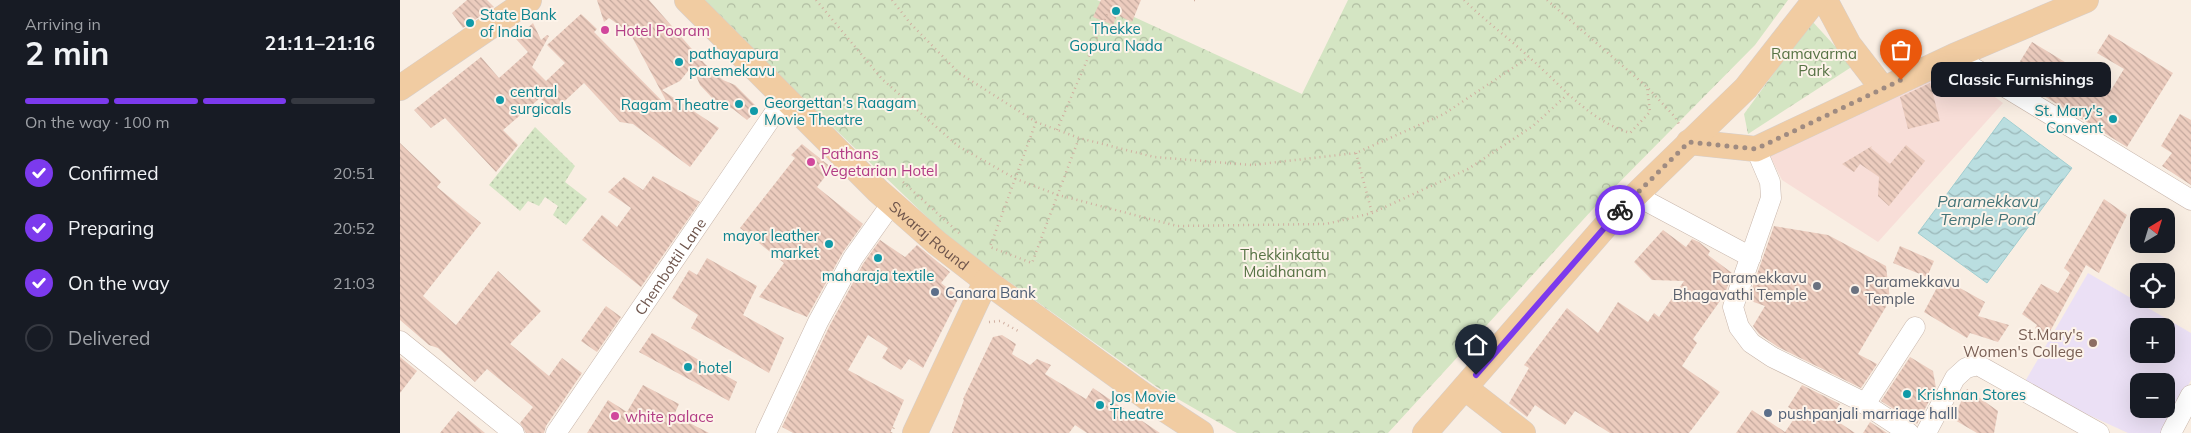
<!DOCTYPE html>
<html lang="en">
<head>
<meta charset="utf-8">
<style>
	:root { --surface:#171b24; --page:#242831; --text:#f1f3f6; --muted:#9ea1a6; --line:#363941; --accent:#7c3aed }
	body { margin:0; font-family:Mulish,sans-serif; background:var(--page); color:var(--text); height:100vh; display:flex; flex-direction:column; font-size:19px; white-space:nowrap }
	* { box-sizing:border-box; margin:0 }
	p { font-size:16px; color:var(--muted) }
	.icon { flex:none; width:28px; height:28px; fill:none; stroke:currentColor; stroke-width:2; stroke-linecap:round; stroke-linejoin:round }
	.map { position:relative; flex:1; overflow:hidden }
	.side { display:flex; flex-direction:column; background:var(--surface); width:400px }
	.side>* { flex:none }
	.needle { width:32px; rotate:38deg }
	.tools { position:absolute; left:1730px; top:208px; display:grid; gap:10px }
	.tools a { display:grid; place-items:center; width:45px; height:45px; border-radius:10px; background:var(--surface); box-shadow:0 5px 20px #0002; font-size:25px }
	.pin { position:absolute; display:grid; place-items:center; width:42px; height:42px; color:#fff; margin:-51px -21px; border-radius:50% 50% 50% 0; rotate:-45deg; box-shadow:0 0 5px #0007 }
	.pin .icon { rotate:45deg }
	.courier { position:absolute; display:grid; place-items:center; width:50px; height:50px; margin:-25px; border:4px solid #7c3aed; border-radius:50%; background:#fff; color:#222; box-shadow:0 1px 6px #0007 }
	.bubble { position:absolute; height:35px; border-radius:10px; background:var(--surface); box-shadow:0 5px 20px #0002; font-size:16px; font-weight:700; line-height:35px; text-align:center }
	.headline em { font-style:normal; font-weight:700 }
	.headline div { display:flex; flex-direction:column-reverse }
	.headline { display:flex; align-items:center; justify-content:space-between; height:85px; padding:0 25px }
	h1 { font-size:32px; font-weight:700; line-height:38px }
	.bar { display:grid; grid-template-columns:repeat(4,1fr); gap:8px 5px; align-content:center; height:60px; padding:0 25px }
	.bar i { height:6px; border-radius:4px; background:var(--line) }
	.bar .current { background:var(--accent) }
	.bar p { grid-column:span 4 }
	ol { padding:0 25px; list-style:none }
	li { display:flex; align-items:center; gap:15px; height:55px }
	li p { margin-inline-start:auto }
	li .icon { padding:5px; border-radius:50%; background:var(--accent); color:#fff; stroke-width:4 }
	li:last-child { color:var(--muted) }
	li i { width:28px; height:28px; border:2px solid var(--line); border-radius:50% }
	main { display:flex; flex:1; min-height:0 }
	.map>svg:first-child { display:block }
	.commercial { fill:#f8ded8 }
	.education { fill:#ebe0f5; fill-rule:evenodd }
	.grass { fill:url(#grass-dots) }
	.park { fill:url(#park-crowns) }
	.water { fill:url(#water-waves); stroke:#a1ced1 }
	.building { fill:url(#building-back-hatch) }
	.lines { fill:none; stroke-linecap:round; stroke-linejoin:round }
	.minor-casing { stroke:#c8b6ab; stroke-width:21 }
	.major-casing { stroke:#d6cfcd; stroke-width:26 }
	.path { stroke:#d0afa1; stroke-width:2.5; stroke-dasharray:1 4; stroke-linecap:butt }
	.minor { stroke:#fff; stroke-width:20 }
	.major { stroke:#f1cca2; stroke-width:25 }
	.done { stroke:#9f8b81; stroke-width:5; stroke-dasharray:0 9 }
	.route { stroke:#7c3aed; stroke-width:6 }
	.culture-dot { fill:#0f9aa8; stroke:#fdf3e9; stroke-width:2 }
	.hotel-dot { fill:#d1479c; stroke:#fdf3e9; stroke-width:2 }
	.worship-dot { fill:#6b7280; stroke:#fdf3e9; stroke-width:2 }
	.service-dot { fill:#5c6f8a; stroke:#fdf3e9; stroke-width:2 }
	.education-dot { fill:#8d6e63; stroke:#fdf3e9; stroke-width:2 }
	.labels { text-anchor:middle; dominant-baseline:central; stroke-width:4; stroke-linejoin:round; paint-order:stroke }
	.culture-label { font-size:15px; fill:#0d838f; stroke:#fdf3e9; text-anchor:start }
	.hotel-label { font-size:15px; fill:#b23c85; stroke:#fdf3e9; text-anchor:start }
	.park-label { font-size:15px; fill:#577345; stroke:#fdf3e9 }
	.street-label { font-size:15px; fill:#6e554c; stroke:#fdf3e9 }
	.worship-label { font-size:15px; fill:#5b616d; stroke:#fdf3e9; text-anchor:end }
	.service-label { font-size:15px; fill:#4e5e75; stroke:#fdf3e9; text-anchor:start }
	.education-label { font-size:15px; fill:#785e54; stroke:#fdf3e9; text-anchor:end }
	.water-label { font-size:16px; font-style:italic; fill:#457579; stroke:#fdf3e9 }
</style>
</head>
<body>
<main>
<section class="side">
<div class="headline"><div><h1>2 min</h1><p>Arriving in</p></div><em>21:11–21:16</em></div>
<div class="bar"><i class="current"></i><i class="current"></i><i class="current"></i><i></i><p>On the way · 100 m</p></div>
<ol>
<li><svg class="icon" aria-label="check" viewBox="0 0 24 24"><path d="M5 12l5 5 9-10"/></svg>Confirmed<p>20:51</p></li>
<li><svg class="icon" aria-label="check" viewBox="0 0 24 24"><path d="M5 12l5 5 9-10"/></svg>Preparing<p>20:52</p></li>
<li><svg class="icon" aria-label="check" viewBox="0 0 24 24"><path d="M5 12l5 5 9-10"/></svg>On the way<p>21:03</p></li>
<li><i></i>Delivered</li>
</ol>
</section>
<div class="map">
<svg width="1791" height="433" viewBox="0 0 1791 433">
	<defs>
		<pattern id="grass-dots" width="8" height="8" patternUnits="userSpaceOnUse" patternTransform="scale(1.25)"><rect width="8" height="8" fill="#d4e5c3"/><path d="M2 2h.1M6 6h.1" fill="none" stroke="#b0bca1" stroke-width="1.8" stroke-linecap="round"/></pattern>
		<pattern id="park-crowns" width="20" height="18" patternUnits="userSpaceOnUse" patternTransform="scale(1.25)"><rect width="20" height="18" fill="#d4e5c3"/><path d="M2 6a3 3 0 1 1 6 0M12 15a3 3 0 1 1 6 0" fill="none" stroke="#b0bca1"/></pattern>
		<pattern id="water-waves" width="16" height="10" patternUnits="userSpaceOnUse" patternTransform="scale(1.25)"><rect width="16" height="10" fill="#badee0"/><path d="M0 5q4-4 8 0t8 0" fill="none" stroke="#9bb7b8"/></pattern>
		<pattern id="building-back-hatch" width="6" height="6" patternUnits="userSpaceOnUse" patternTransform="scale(1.25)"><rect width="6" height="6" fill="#ecccbe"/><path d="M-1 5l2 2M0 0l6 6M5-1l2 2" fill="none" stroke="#c3a89d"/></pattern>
	</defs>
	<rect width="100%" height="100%" fill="#f9eee3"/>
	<!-- commercial -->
	<polygon class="commercial" points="1556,68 1603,103 1478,242 1382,180 1368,152"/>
	<!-- education -->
	<path class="education" d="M1688,273L1791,333V380L1763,433H1728L1623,385ZM1739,326H1766V354H1739ZM1739,381H1766V409H1739Z"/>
	<!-- grass -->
	<polygon class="grass" points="135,127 175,166 165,182 187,199 166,225 153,215 158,206 145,197 139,206 128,201 120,211 89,185"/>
	<!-- park -->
	<g class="park">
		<polygon points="305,0 697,0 902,94 948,0 1388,0 1355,45 1192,210 988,433 837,433 757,387 553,242 322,21"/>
		<polygon points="1412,21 1453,66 1348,134 1344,114"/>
	</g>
	<!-- water -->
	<polygon class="water" points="1604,117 1672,168 1587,283 1518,233"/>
	<!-- building -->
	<g class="building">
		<polygon points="67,0 87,0 94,7 63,28 52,13"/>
		<polygon points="197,0 249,0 305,64 323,80 335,85 359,109 347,120 333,109 314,100 300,85 292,66 280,81 262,90 319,128 290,167 233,124 220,122 184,83 154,111 140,98 103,130 118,145 96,172 45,118 31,128 14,110 81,57 99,78 128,52 116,39 133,23 141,40 147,35 149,36 132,67 146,81 165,63 147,45 181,14 197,29 194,32 271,110 230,33 209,18 204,22"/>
		<polygon points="701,0 741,0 732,22 717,15 713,25 693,17"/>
		<polygon points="1709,34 1773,73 1727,147 1611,76 1632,42 1711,90 1724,69 1697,53"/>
		<polygon points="1530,83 1540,121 1508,129 1500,97"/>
		<polygon points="1780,114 1791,120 1791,185 1762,166 1772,153 1761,146"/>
		<polygon points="0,143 41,182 37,187 81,223 23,296 56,325 98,271 141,311 110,344 149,376 162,358 182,373 146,426 144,433 126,433 120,423 133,407 87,369 75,382 38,348 29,345 0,320"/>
		<polygon points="402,144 432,168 417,187 463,224 443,252 407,317 359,297 384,263 340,228 395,158 391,155"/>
		<polygon points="1506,145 1525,161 1489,206 1478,196 1479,177 1460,164 1454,172 1442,164 1472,146 1471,148 1490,164"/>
		<polygon points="253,176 300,202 241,287 182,240 202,215 217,227 231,208 208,192 224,177 243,190"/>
		<polygon points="1704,199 1727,215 1699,273 1686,265 1647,337 1635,328 1637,325 1622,314 1641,284 1658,293 1670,273 1664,268"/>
		<polygon points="1374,226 1428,235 1486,266 1490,300 1458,354 1477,364 1461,388 1378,347 1359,334 1353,326 1365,306 1348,300"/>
		<polygon points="1263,230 1286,247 1292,239 1299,242 1310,251 1308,255 1332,273 1325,294 1293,339 1297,343 1282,366 1320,392 1289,433 1210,433 1175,411 1165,425 1135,405 1127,417 1109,403 1129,368 1124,365 1167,308 1198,333 1218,302 1248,322 1254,313 1259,317 1284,281 1252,280 1234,262"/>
		<polygon points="480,240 505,257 517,245 550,272 541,283 559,297 523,368 509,359 501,370 482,358 488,348 468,335 448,370 504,400 490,433 393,433 382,427 429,327 463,264"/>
		<polygon points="1500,246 1534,261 1527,277 1493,263"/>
		<polygon points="307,258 357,286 343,315 384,338 369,373 291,328 298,315 272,298 289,270 297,275"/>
		<polygon points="1542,278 1585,302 1578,316 1609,325 1598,342 1570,333 1567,338 1524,312"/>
		<polygon points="206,306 221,317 197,352 181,341"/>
		<polygon points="252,333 337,382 329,401 239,352"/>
		<polygon points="602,335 616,344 612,354 630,365 637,359 651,365 645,374 686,399 693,388 760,433 687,433 675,425 669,433 552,433 564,400 563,399 593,337"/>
		<polygon points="0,357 17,371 0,393"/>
		<polygon points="1510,357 1533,371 1536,388 1517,424 1481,401"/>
		<polygon points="243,385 279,404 274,415 309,433 187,433 208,400 227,412"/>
		<polygon points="1402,385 1440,404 1431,417 1455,433 1336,433 1352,410 1385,432 1398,413 1388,407"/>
		<polygon points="1567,389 1598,411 1594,433 1577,433 1553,419"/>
		<polygon points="58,411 85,433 40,433"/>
		<polygon points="1470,422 1487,433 1463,433"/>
	</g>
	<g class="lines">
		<!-- minor casing -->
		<g class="minor-casing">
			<g id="minor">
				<polyline points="1554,56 1791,200"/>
				<polyline points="1356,149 1370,182 1371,198 1333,307 1339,327 1351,343 1372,357 1457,399 1509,433"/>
				<polyline points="1235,195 1351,257"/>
				<polyline points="0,341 114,433"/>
				<polyline points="1465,404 1515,327"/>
				<path id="s1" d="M156,433L384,99"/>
				<polyline points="366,433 418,322 453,258 492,203"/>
				<polyline points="1526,433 1555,378 1566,368 1578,365 1699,433"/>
				<polyline points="1771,433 1791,395"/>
			</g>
		</g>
		<!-- major casing -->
		<g class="major-casing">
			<g id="major">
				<path id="s2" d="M287,0L478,191L537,243L586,281L746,397L801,433"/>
				<polyline points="1425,0 1449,45 1483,89"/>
				<polyline points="0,88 129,0"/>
				<polyline points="1289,142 1356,149 1554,56 1686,0"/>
				<polyline points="1065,388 1123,433"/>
				<polyline points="515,433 586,281"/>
				<polyline points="1025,433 1215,215 1346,88 1415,0"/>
			</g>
		</g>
		<!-- path -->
		<g class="path">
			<polyline points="416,0 482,79 558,146 616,179 658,195 777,226 926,224 972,213 1068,169 1133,126 1168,94"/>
			<polyline points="492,0 510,23 559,73 636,122 679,138 754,157 852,165 956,153 1044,114 1129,57"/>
			<polyline points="794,0 797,0"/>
			<path d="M1064,0C1085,21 1109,38 1130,58C1162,86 1188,120 1230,133L1250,112L1247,87"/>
			<polyline points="1147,0 1247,87 1275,117 1280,126"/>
			<polyline points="636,122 590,247 632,263 679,138"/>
			<polyline points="657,130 713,0"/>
			<polyline points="956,153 972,213"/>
			<polyline points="503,182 559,233"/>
			<polyline points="589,322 600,321 620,332"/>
			<polyline points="491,433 495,425"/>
		</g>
		<!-- minor -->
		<use href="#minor" class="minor"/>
		<!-- major -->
		<use href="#major" class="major"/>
	</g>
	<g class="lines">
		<!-- done -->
		<polyline class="done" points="1220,210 1289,142 1356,149 1501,80"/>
		<!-- route -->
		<polyline class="route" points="1076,375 1220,210"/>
	</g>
	<!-- markers -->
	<g class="culture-dot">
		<circle cx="716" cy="11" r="5"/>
		<circle cx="70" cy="23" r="5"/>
		<circle cx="279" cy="62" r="5"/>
		<circle cx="100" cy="100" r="5"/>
		<circle cx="339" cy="104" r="5"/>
		<circle cx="354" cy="111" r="5"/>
		<circle cx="1713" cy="119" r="5"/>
		<circle cx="429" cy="244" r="5"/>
		<circle cx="478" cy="258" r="5"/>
		<circle cx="288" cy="367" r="5"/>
		<circle cx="1507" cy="394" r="5"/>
		<circle cx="700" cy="405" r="5"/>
	</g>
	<g class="hotel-dot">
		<circle cx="205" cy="30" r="5"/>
		<circle cx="411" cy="162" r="5"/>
		<circle cx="215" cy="416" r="5"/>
	</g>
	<g class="worship-dot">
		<circle cx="1417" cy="286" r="5"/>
		<circle cx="1455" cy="290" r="5"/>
	</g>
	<g class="service-dot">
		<circle cx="535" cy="292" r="5"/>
		<circle cx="1368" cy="413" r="5"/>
	</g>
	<circle class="education-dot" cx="1693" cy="343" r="5"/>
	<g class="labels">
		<!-- culture labels -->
		<g class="culture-label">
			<text x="80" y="14">State Bank<tspan x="80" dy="17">of India</tspan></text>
			<text x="716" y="28" text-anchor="middle">Thekke<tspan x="716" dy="17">Gopura Nada</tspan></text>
			<text x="289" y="53">pathayapura<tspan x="289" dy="17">paremekavu</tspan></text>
			<text x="110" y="91">central<tspan x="110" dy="17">surgicals</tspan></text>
			<text x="364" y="102">Georgettan's Raagam<tspan x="364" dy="17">Movie Theatre</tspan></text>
			<text x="329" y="104" text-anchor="end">Ragam Theatre</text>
			<text x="1703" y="110" text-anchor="end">St. Mary's<tspan x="1703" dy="17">Convent</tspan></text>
			<text x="419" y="235" text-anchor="end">mayor leather<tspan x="419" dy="17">market</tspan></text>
			<text x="478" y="275" text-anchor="middle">maharaja textile</text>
			<text x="298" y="367">hotel</text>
			<text x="1517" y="394">Krishnan Stores</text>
			<text x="710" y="396">Jos Movie<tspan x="710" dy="17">Theatre</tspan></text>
		</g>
		<!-- hotel labels -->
		<g class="hotel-label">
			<text x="215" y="30">Hotel Pooram</text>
			<text x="421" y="153">Pathans<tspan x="421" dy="17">Vegetarian Hotel</tspan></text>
			<text x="225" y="416">white palace</text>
		</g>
		<!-- park labels -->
		<g class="park-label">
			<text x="1414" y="53">Ramavarma<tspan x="1414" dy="17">Park</tspan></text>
			<text x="885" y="254">Thekkinkattu<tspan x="885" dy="17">Maidhanam</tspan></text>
		</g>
		<!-- street labels -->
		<g class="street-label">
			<text stroke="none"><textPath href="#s2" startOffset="338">Swaraj Round</textPath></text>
			<text stroke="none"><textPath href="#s1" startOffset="202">Chembottil Lane</textPath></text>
		</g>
		<!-- worship labels -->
		<g class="worship-label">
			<text x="1407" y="277">Paramekkavu<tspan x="1407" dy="17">Bhagavathi Temple</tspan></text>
			<text x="1465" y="281" text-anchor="start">Paramekkavu<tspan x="1465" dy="17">Temple</tspan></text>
		</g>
		<!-- service labels -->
		<g class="service-label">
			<text x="545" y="292">Canara Bank</text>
			<text x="1378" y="413">pushpanjali marriage halll</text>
		</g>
		<!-- education labels -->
		<g class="education-label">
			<text x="1683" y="334">St.Mary's<tspan x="1683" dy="17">Women's College</tspan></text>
		</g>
		<!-- water labels -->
		<g class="water-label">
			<text x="1588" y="201">Paramekkavu<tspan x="1588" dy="18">Temple Pond</tspan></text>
		</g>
	</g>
</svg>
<div class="tools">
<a><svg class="needle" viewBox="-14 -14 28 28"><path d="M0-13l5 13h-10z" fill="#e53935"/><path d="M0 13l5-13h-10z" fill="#9ea1a6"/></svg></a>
<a><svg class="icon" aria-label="locate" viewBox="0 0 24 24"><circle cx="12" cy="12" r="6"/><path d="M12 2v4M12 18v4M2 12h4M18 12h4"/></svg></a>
<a>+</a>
<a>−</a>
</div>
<div class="pin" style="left:1501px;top:80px;background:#ea580c"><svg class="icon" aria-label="bag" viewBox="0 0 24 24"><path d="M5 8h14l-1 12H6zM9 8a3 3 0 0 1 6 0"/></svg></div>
<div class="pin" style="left:1076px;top:375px;background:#1f2937"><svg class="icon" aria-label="home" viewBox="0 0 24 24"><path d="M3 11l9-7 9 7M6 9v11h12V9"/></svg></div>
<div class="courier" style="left:1220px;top:210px"><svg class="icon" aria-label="bike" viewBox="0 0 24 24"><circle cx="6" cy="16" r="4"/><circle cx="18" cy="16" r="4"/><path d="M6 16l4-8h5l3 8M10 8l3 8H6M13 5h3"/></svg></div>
<div class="bubble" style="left:1531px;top:62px;width:180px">Classic Furnishings</div>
</div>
</main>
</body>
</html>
